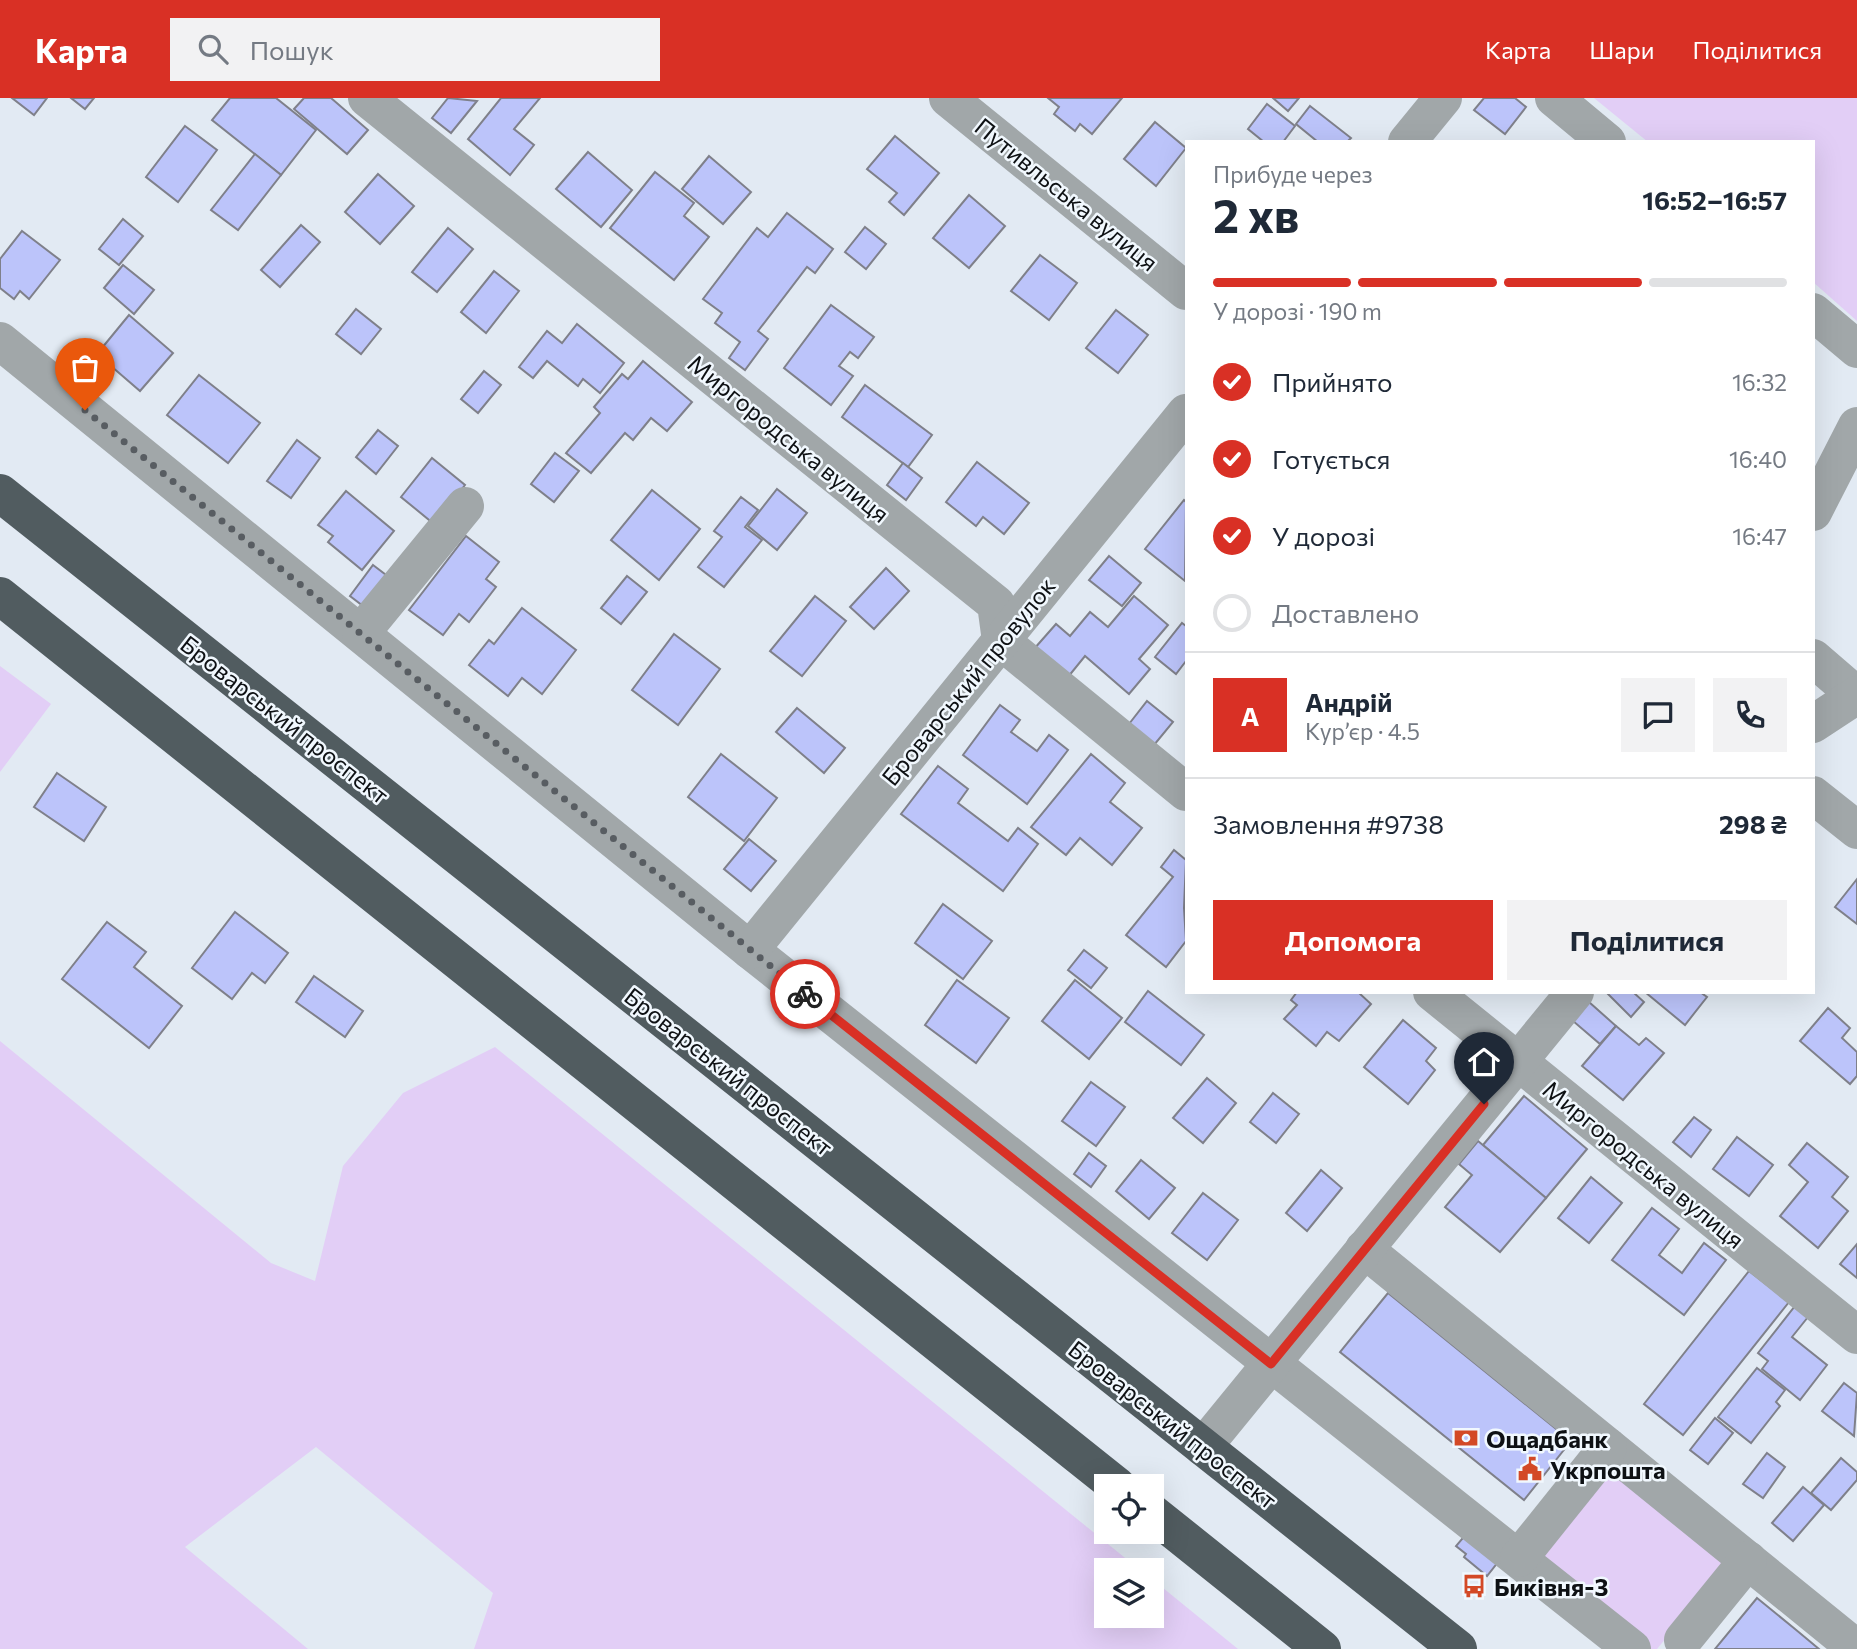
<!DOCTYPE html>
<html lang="uk">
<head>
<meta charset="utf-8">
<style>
	:root { --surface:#fff; --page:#f2f2f3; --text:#1f2937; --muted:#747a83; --line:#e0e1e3; --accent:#d93025 }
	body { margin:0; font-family:Commissioner,sans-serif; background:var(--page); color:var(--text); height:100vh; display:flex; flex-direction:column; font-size:26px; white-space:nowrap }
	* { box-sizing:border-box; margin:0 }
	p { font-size:23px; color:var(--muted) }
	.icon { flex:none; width:38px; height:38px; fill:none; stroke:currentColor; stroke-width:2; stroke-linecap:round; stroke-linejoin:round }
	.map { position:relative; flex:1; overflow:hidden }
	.sheet { position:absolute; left:1185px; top:42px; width:630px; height:854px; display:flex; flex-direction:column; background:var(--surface); border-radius:0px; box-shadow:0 7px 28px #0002 }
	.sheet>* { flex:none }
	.tools { position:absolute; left:1094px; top:1376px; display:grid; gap:14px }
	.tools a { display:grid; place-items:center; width:70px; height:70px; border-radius:0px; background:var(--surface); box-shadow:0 7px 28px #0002; font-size:35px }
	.pin { position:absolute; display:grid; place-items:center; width:60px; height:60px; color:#fff; margin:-72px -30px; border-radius:50% 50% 50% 0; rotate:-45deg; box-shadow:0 0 7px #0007 }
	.pin .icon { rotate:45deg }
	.courier { position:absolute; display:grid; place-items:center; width:70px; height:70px; margin:-35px; border:5px solid #d93025; border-radius:50%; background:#fff; color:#222; box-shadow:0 2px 9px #0007 }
	.overview em { font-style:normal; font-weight:700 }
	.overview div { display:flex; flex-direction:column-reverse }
	.overview { display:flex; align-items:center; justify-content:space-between; height:119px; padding:0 28px }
	h1 { font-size:46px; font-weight:700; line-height:52px }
	.bar { display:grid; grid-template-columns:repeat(4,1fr); gap:10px 7px; align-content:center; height:84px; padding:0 28px }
	.bar i { height:9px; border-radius:5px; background:var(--line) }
	.bar .on { background:var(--accent) }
	.bar p { grid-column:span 4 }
	.line { display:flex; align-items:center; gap:18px; padding:0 28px; border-top:2px solid var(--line) }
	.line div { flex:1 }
	.round { display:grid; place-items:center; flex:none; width:74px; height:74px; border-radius:0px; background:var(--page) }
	ol { padding:0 28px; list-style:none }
	li { display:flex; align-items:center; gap:21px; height:77px }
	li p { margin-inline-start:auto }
	li .icon { padding:7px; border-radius:50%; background:var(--accent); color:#fff; stroke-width:4 }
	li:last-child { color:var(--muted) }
	li i { width:38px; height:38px; border:4px solid var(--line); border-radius:50% }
	.cta { display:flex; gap:14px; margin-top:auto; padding:14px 28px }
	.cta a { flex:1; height:80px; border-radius:0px; background:var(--accent); color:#fff; font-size:28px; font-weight:700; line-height:80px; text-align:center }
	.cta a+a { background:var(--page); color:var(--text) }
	header { display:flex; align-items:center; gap:42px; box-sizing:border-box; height:98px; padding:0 35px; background:var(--accent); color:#fff }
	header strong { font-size:33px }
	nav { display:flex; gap:38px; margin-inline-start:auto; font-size:24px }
	.search { width:490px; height:63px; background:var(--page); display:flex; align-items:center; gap:18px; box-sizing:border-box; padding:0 24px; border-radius:0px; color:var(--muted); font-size:26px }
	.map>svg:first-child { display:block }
	.green { fill:#e2cef6 }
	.building { fill:#bcc4fa; stroke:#7f808a; stroke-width:2 }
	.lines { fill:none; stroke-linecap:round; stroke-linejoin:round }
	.minor { stroke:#a1a7a9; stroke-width:38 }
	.highway { stroke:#515c60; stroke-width:38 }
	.done { stroke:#585d62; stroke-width:7; stroke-dasharray:0 12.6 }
	.route { stroke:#d93025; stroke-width:9 }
	.labels { text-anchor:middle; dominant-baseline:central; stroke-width:5; stroke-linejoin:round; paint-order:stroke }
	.street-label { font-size:24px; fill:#0e1114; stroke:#f1f8fe }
	.poi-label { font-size:24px; font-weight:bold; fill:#0e1114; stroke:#f1f8fe; text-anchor:start }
</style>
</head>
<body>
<header>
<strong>Карта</strong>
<div class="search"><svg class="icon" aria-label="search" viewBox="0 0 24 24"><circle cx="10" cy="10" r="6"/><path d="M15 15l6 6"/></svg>Пошук</div>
<nav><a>Карта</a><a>Шари</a><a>Поділитися</a></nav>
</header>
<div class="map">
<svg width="1857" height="1551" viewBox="0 0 1857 1551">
	<rect width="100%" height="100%" fill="#e2eaf3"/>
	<!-- green -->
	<g class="green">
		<polygon points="1594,0 1857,0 1857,223 1813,184 1813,44 1648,44"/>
		<polygon points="0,568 51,606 0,674"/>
		<polygon points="0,943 271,1165 315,1183 343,1068 403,995 495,949 1140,1472 1106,1472 1106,1517 1152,1517 1152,1481 1238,1551 474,1551 493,1495 316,1349 185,1449 308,1551 0,1551"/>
		<polygon points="1613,1365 1731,1461 1657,1551 1649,1551 1536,1458"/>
	</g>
	<!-- building -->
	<g class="building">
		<polygon points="12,0 47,0 34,17"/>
		<polygon points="71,0 94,0 85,11"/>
		<polygon points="230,0 276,0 316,32 281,77 212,22"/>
		<polygon points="304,0 331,0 368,32 347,56 294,11"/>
		<polygon points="448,0 477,3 451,35 432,20"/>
		<polygon points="501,0 540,0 514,31 534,47 510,77 468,41"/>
		<polygon points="1048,0 1122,0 1092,36 1080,26 1075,33 1054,16 1059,9"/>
		<polygon points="1273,0 1299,0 1288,13"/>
		<polygon points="1484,0 1515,0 1526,9 1505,36 1474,12"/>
		<polygon points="1267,6 1295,28 1283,44 1264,44 1248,31"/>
		<polygon points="1310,8 1351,40 1347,44 1318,44 1296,26"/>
		<polygon points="1155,24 1186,50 1156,88 1124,61"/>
		<polygon points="185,28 217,52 178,104 146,79"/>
		<polygon points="895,38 939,75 904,117 889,104 897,95 867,71"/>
		<polygon points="588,54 632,92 601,129 556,91"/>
		<polygon points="255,56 281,77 238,132 211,112"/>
		<polygon points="709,58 751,94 723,126 682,91"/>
		<polygon points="655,74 694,105 684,118 709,139 674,182 610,130"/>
		<polygon points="378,76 414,108 380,146 345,114"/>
		<polygon points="969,97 1005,128 969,170 933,140"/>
		<polygon points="787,115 833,151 815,175 807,169 758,233 768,241 745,272 729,260 740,244 715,225 722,215 703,201 757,130 768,139"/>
		<polygon points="123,121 143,138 119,167 99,151"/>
		<polygon points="301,127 320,144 280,189 261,172"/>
		<polygon points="865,129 886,146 866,171 845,154"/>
		<polygon points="448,130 473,151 437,194 412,174"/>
		<polygon points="22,133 60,162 29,201 20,193 14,201 0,190 0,161"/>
		<polygon points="1040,157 1077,185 1049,222 1011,193"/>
		<polygon points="123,167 154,192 134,216 104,190"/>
		<polygon points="494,173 519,193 486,235 461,214"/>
		<polygon points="831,207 874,239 858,260 850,254 839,268 853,278 831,307 784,270"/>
		<polygon points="356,211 381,231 361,256 336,236"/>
		<polygon points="1116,212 1148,237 1118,275 1086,250"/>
		<polygon points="129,217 173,255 140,293 97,256"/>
		<polygon points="577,226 624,265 600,295 583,281 578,288 547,263 533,280 519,269 547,233 562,245"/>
		<polygon points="643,263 692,304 667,333 651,320 633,342 625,335 591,375 566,355 600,315 594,309 622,276 628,281"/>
		<polygon points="484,273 501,287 478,315 461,301"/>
		<polygon points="199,277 260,325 228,365 167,317"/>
		<polygon points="865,287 932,337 908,369 842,319"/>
		<polygon points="378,332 398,348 376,376 356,359"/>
		<polygon points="297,342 320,360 291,400 267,383"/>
		<polygon points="555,355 579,373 554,404 531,386"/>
		<polygon points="432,360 465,387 434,426 401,399"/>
		<polygon points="977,364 1029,405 1004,436 983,419 976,428 946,404"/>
		<polygon points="903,365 922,380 906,402 887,387"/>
		<polygon points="777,391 807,415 777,452 748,428"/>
		<polygon points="652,392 700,431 659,482 611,442"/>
		<polygon points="346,393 394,433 362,472 328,444 333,438 318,427"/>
		<polygon points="741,399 758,412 745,429 762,442 724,489 698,469 722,439 714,433"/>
		<polygon points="1184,402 1186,404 1185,483 1145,451"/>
		<polygon points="466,438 499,464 486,481 496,489 469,524 459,516 443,537 409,512"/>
		<polygon points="1109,458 1141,485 1122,508 1089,482"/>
		<polygon points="373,467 390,480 367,511 350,498"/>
		<polygon points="886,470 909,493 874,531 850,509"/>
		<polygon points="627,478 647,494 621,526 601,510"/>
		<polygon points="815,498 846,523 802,578 770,553"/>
		<polygon points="1134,498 1168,527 1139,561 1150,571 1129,596 1085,558 1068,579 1034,551 1056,526 1070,538 1090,514 1108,529"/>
		<polygon points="522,510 576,552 542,596 522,580 508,598 469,567 489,542 494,546"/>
		<polygon points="1182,525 1186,528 1186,563 1176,576 1155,559"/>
		<polygon points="674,536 720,571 678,627 632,592"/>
		<polygon points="1147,603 1173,624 1154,647 1129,626"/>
		<polygon points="1000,607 1020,622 1011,634 1037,653 1049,637 1068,652 1027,706 963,657"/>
		<polygon points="797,610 845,650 824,675 776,634"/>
		<polygon points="721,656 777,700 744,743 688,699"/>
		<polygon points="1091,656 1125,685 1110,704 1142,730 1112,767 1080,740 1066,757 1031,729"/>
		<polygon points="938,668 968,691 958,705 1008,743 1018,730 1038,746 1003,793 901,716"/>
		<polygon points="57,675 106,709 84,743 34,709"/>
		<polygon points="749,741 776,763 751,793 724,771"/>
		<polygon points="1174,752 1186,762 1184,810 1186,843 1166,869 1126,837 1173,779 1161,769"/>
		<polygon points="1857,781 1857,826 1835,809"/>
		<polygon points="943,806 992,843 963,881 915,845"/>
		<polygon points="235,814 288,855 265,885 252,875 232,901 192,870"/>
		<polygon points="107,824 146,854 134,869 182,908 149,950 62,881"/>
		<polygon points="1084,852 1107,870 1091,890 1068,872"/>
		<polygon points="314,878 363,913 345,939 296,904"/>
		<polygon points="957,882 1009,920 976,965 925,927"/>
		<polygon points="1075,882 1122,920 1089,961 1042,923"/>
		<polygon points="1148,893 1204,937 1181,967 1125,924"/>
		<polygon points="1297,894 1358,894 1371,906 1339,943 1327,934 1316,948 1284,921 1297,907 1291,902"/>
		<polygon points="1606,894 1633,894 1644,904 1631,919"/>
		<polygon points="1645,894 1700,894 1707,899 1685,927"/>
		<polygon points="1589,904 1616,928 1600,946 1573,923"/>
		<polygon points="1828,910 1850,930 1842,940 1857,954 1857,978 1850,986 1800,943"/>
		<polygon points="1403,922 1436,950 1426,963 1435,972 1408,1006 1364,969"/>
		<polygon points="1616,928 1639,947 1646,940 1664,955 1623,1002 1582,968"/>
		<polygon points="1207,980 1236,1005 1203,1045 1173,1020"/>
		<polygon points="1091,984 1125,1009 1096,1048 1062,1023"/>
		<polygon points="1273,995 1299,1016 1276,1045 1250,1024"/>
		<polygon points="1524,998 1587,1051 1546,1100 1483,1047"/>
		<polygon points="1694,1019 1711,1032 1691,1059 1673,1044"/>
		<polygon points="1737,1039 1773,1067 1749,1098 1713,1071"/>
		<polygon points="1478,1043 1546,1100 1500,1154 1445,1109 1472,1077 1459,1066"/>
		<polygon points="1807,1045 1848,1079 1832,1099 1848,1113 1818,1150 1780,1118 1808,1084 1789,1067"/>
		<polygon points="1089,1055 1106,1068 1091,1089 1074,1076"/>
		<polygon points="1141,1062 1175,1090 1149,1121 1116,1093"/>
		<polygon points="1321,1072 1342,1090 1307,1133 1286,1115"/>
		<polygon points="1591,1079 1622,1105 1589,1145 1558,1120"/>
		<polygon points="1203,1095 1238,1122 1207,1162 1172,1135"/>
		<polygon points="1652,1110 1679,1131 1659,1157 1682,1175 1704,1145 1726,1162 1684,1217 1612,1162"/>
		<polygon points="1857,1146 1857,1180 1840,1166"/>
		<polygon points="1749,1173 1789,1204 1683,1337 1644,1306"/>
		<polygon points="1388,1195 1571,1343 1524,1402 1340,1254"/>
		<polygon points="1795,1208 1808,1219 1792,1239 1827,1267 1800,1302 1762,1271 1768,1263 1758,1255"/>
		<polygon points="1757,1270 1785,1292 1776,1304 1780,1308 1751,1345 1718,1319"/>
		<polygon points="1844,1285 1857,1295 1854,1338 1822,1313"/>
		<polygon points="1715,1320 1733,1335 1708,1366 1690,1352"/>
		<polygon points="1767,1355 1785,1369 1763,1400 1743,1386"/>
		<polygon points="1841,1360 1857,1374 1857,1382 1831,1412 1811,1395"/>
		<polygon points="1803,1389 1824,1407 1793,1443 1772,1425"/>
		<polygon points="1467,1435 1502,1459 1487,1478 1464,1459 1466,1456 1456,1448"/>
		<polygon points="1757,1500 1795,1531 1819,1551 1715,1551"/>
	</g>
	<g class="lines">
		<!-- minor -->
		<g class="minor">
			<polyline points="367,0 996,506 1001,543 1186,694"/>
			<polyline points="948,0 1186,193"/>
			<polyline points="1554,0 1607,44"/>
			<polyline points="1407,44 1443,0"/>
			<polyline points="1813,214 1857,251"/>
			<polyline points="0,243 750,852 1632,1551"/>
			<polyline points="1813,414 1857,328"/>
			<polyline points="361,535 465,408"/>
			<polyline points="1813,560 1856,597"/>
			<polyline points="1813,626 1857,597"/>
			<polyline points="1813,697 1857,732"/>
			<polyline points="750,852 1186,315"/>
			<polyline points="1432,894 1857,1237"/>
			<polyline points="1364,1151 1857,1551"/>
			<polyline points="1203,1349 1575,894"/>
			<polyline points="1519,1460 1608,1349"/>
			<polyline points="1683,1542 1748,1462"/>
		</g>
		<!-- highway -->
		<g class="highway">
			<polyline points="0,395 1458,1551"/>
			<polyline points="0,498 1117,1388"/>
			<polyline points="1152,1415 1322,1551"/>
		</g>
	</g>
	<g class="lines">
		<!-- done -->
		<polyline class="done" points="85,312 805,896"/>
		<!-- route -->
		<polyline class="route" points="805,896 1271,1266 1484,1006"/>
	</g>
	<!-- icons -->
	<defs>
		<g id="bank-bare" transform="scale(1.89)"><path d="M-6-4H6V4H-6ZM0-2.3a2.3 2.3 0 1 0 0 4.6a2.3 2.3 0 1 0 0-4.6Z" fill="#d34926" stroke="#f1f8fe" stroke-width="2.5" paint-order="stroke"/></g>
		<g id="civic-bare" transform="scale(1.89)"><path d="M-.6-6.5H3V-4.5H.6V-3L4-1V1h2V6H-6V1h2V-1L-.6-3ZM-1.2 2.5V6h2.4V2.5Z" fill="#d34926" stroke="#f1f8fe" stroke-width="2.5" paint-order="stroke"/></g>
		<g id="bus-bare" transform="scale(1.89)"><path d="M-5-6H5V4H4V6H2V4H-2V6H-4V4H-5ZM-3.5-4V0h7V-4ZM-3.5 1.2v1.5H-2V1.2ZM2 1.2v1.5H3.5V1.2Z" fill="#d34926" stroke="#f1f8fe" stroke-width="2.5" paint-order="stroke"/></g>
	</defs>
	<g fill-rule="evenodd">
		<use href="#bank-bare" x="1466" y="1340"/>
		<use href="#civic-bare" x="1530" y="1371"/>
		<use href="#bus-bare" x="1474" y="1488"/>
	</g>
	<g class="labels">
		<!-- street labels -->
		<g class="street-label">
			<text transform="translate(1067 96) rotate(39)">Путивльська вулиця</text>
			<text transform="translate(789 340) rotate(39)">Миргородська вулиця</text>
			<text transform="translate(968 583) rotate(-51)">Броварський провулок</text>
			<text transform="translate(285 621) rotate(38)">Броварський проспект</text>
			<text transform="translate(729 973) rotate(38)">Броварський проспект</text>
			<text transform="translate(1644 1066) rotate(39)">Миргородська вулиця</text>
			<text transform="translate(1173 1326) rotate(38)">Броварський проспект</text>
		</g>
		<!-- poi labels -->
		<g class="poi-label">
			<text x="1486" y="1340">Ощадбанк</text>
			<text x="1550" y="1371">Укрпошта</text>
			<text x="1494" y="1488">Бикiвня-3</text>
		</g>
	</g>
</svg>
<div class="tools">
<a><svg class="icon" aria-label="locate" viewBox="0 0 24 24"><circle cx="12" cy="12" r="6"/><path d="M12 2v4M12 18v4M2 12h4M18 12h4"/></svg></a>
<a><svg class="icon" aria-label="layers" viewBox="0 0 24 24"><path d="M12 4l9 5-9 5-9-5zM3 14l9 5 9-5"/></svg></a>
</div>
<div class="pin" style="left:85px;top:312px;background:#ea580c"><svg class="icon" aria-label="bag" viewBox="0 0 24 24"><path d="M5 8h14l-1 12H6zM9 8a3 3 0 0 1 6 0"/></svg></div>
<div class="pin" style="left:1484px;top:1006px;background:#1f2937"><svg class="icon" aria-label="home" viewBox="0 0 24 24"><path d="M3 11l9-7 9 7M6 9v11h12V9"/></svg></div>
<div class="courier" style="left:805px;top:896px"><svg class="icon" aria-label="bike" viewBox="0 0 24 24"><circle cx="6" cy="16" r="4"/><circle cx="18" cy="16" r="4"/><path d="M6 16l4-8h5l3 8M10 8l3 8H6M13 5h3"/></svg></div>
<section class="sheet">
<div class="overview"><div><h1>2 хв</h1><p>Прибуде через</p></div><em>16:52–16:57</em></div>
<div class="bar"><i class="on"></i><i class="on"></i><i class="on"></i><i></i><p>У дорозі · 190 m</p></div>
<ol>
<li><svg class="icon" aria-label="check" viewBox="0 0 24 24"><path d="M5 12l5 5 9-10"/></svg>Прийнято<p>16:32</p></li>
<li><svg class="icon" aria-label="check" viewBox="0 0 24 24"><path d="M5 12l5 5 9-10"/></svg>Готується<p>16:40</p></li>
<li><svg class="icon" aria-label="check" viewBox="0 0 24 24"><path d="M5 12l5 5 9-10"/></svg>У дорозі<p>16:47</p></li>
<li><i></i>Доставлено</li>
</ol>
<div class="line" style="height:126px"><b class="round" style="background:var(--accent);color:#fff">А</b><div><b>Андрій</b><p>Кур’єр · 4.5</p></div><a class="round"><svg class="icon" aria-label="chat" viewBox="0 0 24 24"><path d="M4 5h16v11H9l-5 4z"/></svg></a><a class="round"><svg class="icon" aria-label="phone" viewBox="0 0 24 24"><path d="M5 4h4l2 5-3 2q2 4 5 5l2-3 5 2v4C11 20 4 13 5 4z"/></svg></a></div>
<div class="line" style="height:91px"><div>Замовлення #9738</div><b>298 ₴</b></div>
<div class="cta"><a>Допомога</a><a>Поділитися</a></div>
</section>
</div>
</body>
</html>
